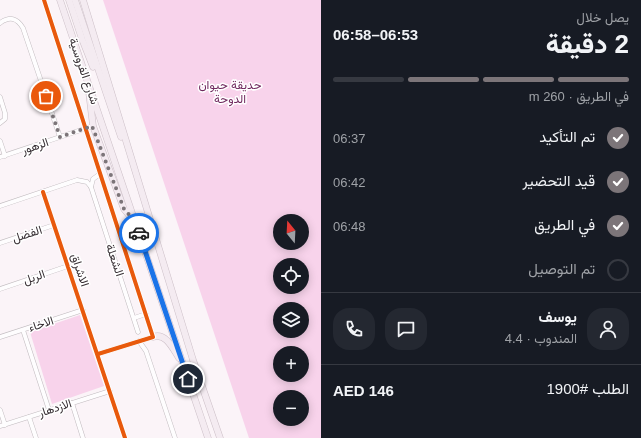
<!DOCTYPE html>
<html lang="ar">
<head>
<meta charset="utf-8">
<style>
	:root { --surface:#171b24; --page:#242831; --text:#f1f3f6; --muted:#9ea1a6; --line:#363941; --accent:#7c7579 }
	body { margin:0; font-family:Arial,Vazirmatn,sans-serif; background:var(--page); color:var(--text); direction:rtl; height:100vh; display:flex; flex-direction:column; font-size:15px; white-space:nowrap }
	* { box-sizing:border-box; margin:0 }
	p { font-size:13px; color:var(--muted) }
	.icon { flex:none; width:22px; height:22px; fill:none; stroke:currentColor; stroke-width:2; stroke-linecap:round; stroke-linejoin:round }
	.map { position:relative; flex:1; overflow:hidden; direction:ltr }
	.drawer { display:flex; flex-direction:column; background:var(--surface); width:320px }
	.drawer>* { flex:none }
	.needle { width:26px; rotate:342deg }
	.controls { position:absolute; left:273px; top:214px; display:grid; gap:8px }
	.controls a { display:grid; place-items:center; width:36px; height:36px; border-radius:50%; background:var(--surface); box-shadow:0 2px 10px #0003; font-size:20px }
	.pin { position:absolute; display:grid; place-items:center; width:34px; height:34px; color:#fff; margin:-17px; border:2px solid #fff; border-radius:50%; box-shadow:0 1px 4px #0007 }
	.courier { position:absolute; display:grid; place-items:center; width:40px; height:40px; margin:-20px; border:3px solid #1a73e8; border-radius:50%; background:#fff; color:#222; box-shadow:0 1px 5px #0007 }
	.summary em { font-style:normal; font-weight:800 }
	.summary div { display:flex; flex-direction:column-reverse }
	.summary { display:flex; align-items:center; justify-content:space-between; height:68px; padding:0 12px }
	h1 { font-size:26px; font-weight:800; line-height:30px }
	.bar { display:grid; grid-template-columns:repeat(4,1fr); gap:6px 4px; align-content:center; height:48px; padding:0 12px }
	.bar i { height:5px; border-radius:3px; background:var(--line) }
	.bar .on { background:var(--accent) }
	.bar p { grid-column:span 4 }
	.line { display:flex; align-items:center; gap:10px; padding:0 12px; border-top:1px solid var(--line) }
	.line div { flex:1 }
	.round { display:grid; place-items:center; flex:none; width:42px; height:42px; border-radius:16px; background:var(--page) }
	ol { padding:0 12px; list-style:none }
	li { display:flex; align-items:center; gap:12px; height:44px }
	li p { margin-inline-start:auto }
	li .icon { padding:4px; border-radius:50%; background:var(--accent); color:#fff; stroke-width:4 }
	li:last-child { color:var(--muted) }
	li i { width:22px; height:22px; border:2px solid var(--line); border-radius:50% }
	main { display:flex; flex:1; min-height:0 }
	.map>svg:first-child { display:block }
	.green { fill:#f8d3eb; fill-rule:evenodd }
	.lines { fill:none; stroke-linecap:round; stroke-linejoin:round }
	.minor-casing { stroke:#c1bbbf; stroke-width:5 }
	.highway-casing { stroke:#ccbfc7; stroke-width:7 }
	.minor { stroke:#fefdfe; stroke-width:4 }
	.highway { stroke:#f4ebf1; stroke-width:6 }
	.cycleway-casing { stroke:#fff; stroke-width:6 }
	.cycleway { stroke:#e8590c; stroke-width:4 }
	.done { stroke:#7c7579; stroke-width:4; stroke-dasharray:0 7.2 }
	.route { stroke:#1a73e8; stroke-width:5 }
	.labels { text-anchor:middle; dominant-baseline:central; stroke-width:3; stroke-linejoin:round; paint-order:stroke }
	.street-label { font-size:12px; fill:#383035; stroke:#fff }
	.park-label { font-size:12px; fill:#6f275d; stroke:#fff }
</style>
</head>
<body>
<main>
<section class="drawer">
<div class="summary"><div><h1>2 دقيقة</h1><p>يصل خلال</p></div><em>06:53–06:58</em></div>
<div class="bar"><i class="on"></i><i class="on"></i><i class="on"></i><i></i><p>في الطريق · 260 m</p></div>
<ol>
<li><svg class="icon" aria-label="check" viewBox="0 0 24 24"><path d="M5 12l5 5 9-10"/></svg>تم التأكيد<p>06:37</p></li>
<li><svg class="icon" aria-label="check" viewBox="0 0 24 24"><path d="M5 12l5 5 9-10"/></svg>قيد التحضير<p>06:42</p></li>
<li><svg class="icon" aria-label="check" viewBox="0 0 24 24"><path d="M5 12l5 5 9-10"/></svg>في الطريق<p>06:48</p></li>
<li><i></i>تم التوصيل</li>
</ol>
<div class="line" style="height:72px"><a class="round"><svg class="icon" aria-label="person" viewBox="0 0 24 24"><circle cx="12" cy="8" r="4"/><path d="M4 21q1-7 8-7t8 7"/></svg></a><div><b>يوسف</b><p>المندوب · 4.4</p></div><a class="round"><svg class="icon" aria-label="chat" viewBox="0 0 24 24"><path d="M4 5h16v11H9l-5 4z"/></svg></a><a class="round"><svg class="icon" aria-label="phone" viewBox="0 0 24 24"><path d="M5 4h4l2 5-3 2q2 4 5 5l2-3 5 2v4C11 20 4 13 5 4z"/></svg></a></div>
<div class="line" style="height:52px"><div>الطلب #1900</div><b>AED 146</b></div>
</section>
<div class="map">
<svg width="321" height="438" viewBox="0 0 321 438">
	<rect width="100%" height="100%" fill="#fbf4f8"/>
	<!-- green -->
	<g class="green">
		<path d="M103,0H321V438H249ZM280,221H302V243H280ZM280,265H302V287H280ZM280,309H302V331H280ZM280,353H302V375H280ZM280,397H302V419H280Z"/>
		<polygon points="80,315 104,386 52,404 30,332"/>
	</g>
	<g class="lines">
		<!-- minor casing -->
		<g class="minor-casing">
			<g id="minor">
				<polyline points="44,0 153,337 98,354"/>
				<path d="M0,23C10,16 17,18 23,28L60,137"/>
				<polyline points="0,97 5,113 5,119 0,123"/>
				<polyline points="0,141 5,156"/>
				<polyline points="0,157 93,126"/>
				<polyline points="91,187 93,179 100,174"/>
				<polyline points="43,192 125,438"/>
				<polyline points="0,206 77,180 87,182 91,187 138,332"/>
				<polyline points="0,243 54,225"/>
				<polyline points="0,289 68,266"/>
				<polyline points="134,318 146,314"/>
				<polyline points="23,330 49,410"/>
				<polyline points="0,337 83,310"/>
				<polyline points="139,341 146,351 175,438"/>
				<polyline points="72,403 83,438"/>
				<polyline points="0,410 5,425"/>
				<polyline points="29,417 36,438"/>
				<polyline points="0,426 110,391"/>
			</g>
		</g>
		<!-- highway casing -->
		<g class="highway-casing">
			<g id="highway">
				<polyline points="60,0 208,438"/>
				<polyline points="69,0 82,39 93,67"/>
				<polyline points="75,0 121,137"/>
				<polyline points="83,0 193,360 220,438"/>
				<polyline points="89,92 93,126 124,209 134,221"/>
				<path d="M153,337C166,332 173,349 179,358"/>
			</g>
		</g>
		<!-- minor -->
		<use href="#minor" class="minor"/>
		<!-- highway -->
		<use href="#highway" class="highway"/>
		<!-- cycleway casing -->
		<g class="cycleway-casing">
			<g id="cycleway">
				<polyline points="44,0 153,337 98,354"/>
				<polyline points="43,192 125,438"/>
			</g>
		</g>
		<!-- cycleway -->
		<use href="#cycleway" class="cycleway"/>
	</g>
	<g class="lines">
		<!-- done -->
		<polyline class="done" points="46,96 60,137 92,126 124,209 135,221 139,233"/>
		<!-- route -->
		<polyline class="route" points="139,233 188,379"/>
	</g>
	<g class="labels">
		<!-- street labels -->
		<g class="street-label">
			<text transform="translate(84 71) rotate(71)">شارع الفروسية</text>
			<text transform="translate(35 146) rotate(-19)">الزهور</text>
			<text transform="translate(27 234) rotate(-18)">الفضل</text>
			<text transform="translate(115 260) rotate(71)">الشعلة</text>
			<text transform="translate(80 270) rotate(71)">الاشراق</text>
			<text transform="translate(34 277) rotate(-19)">الربل</text>
			<text transform="translate(41 324) rotate(-18)">الاخاء</text>
			<text transform="translate(55 408) rotate(-18)">الازدهار</text>
		</g>
		<!-- park labels -->
		<g class="park-label">
			<text x="230" y="85">حديقة حيوان<tspan x="230" dy="14">الدوحة</tspan></text>
		</g>
	</g>
</svg>
<div class="controls">
<a><svg class="needle" viewBox="-14 -14 28 28"><path d="M0-13l5 13h-10z" fill="#e53935"/><path d="M0 13l5-13h-10z" fill="#9ea1a6"/></svg></a>
<a><svg class="icon" aria-label="locate" viewBox="0 0 24 24"><circle cx="12" cy="12" r="6"/><path d="M12 2v4M12 18v4M2 12h4M18 12h4"/></svg></a>
<a><svg class="icon" aria-label="layers" viewBox="0 0 24 24"><path d="M12 4l9 5-9 5-9-5zM3 14l9 5 9-5"/></svg></a>
<a>+</a>
<a>−</a>
</div>
<div class="pin" style="left:46px;top:96px;background:#ea580c"><svg class="icon" aria-label="bag" viewBox="0 0 24 24"><path d="M5 8h14l-1 12H6zM9 8a3 3 0 0 1 6 0"/></svg></div>
<div class="pin" style="left:188px;top:379px;background:#1f2937"><svg class="icon" aria-label="home" viewBox="0 0 24 24"><path d="M3 11l9-7 9 7M6 9v11h12V9"/></svg></div>
<div class="courier" style="left:139px;top:233px"><svg class="icon" aria-label="car" viewBox="0 0 24 24"><path d="M5 17H2v-5l4-1 3-4h7l3 4 3 1v5h-3M9 17h6M6 11h13"/><circle cx="7" cy="17" r="2"/><circle cx="17" cy="17" r="2"/></svg></div>
</div>
</main>
</body>
</html>
